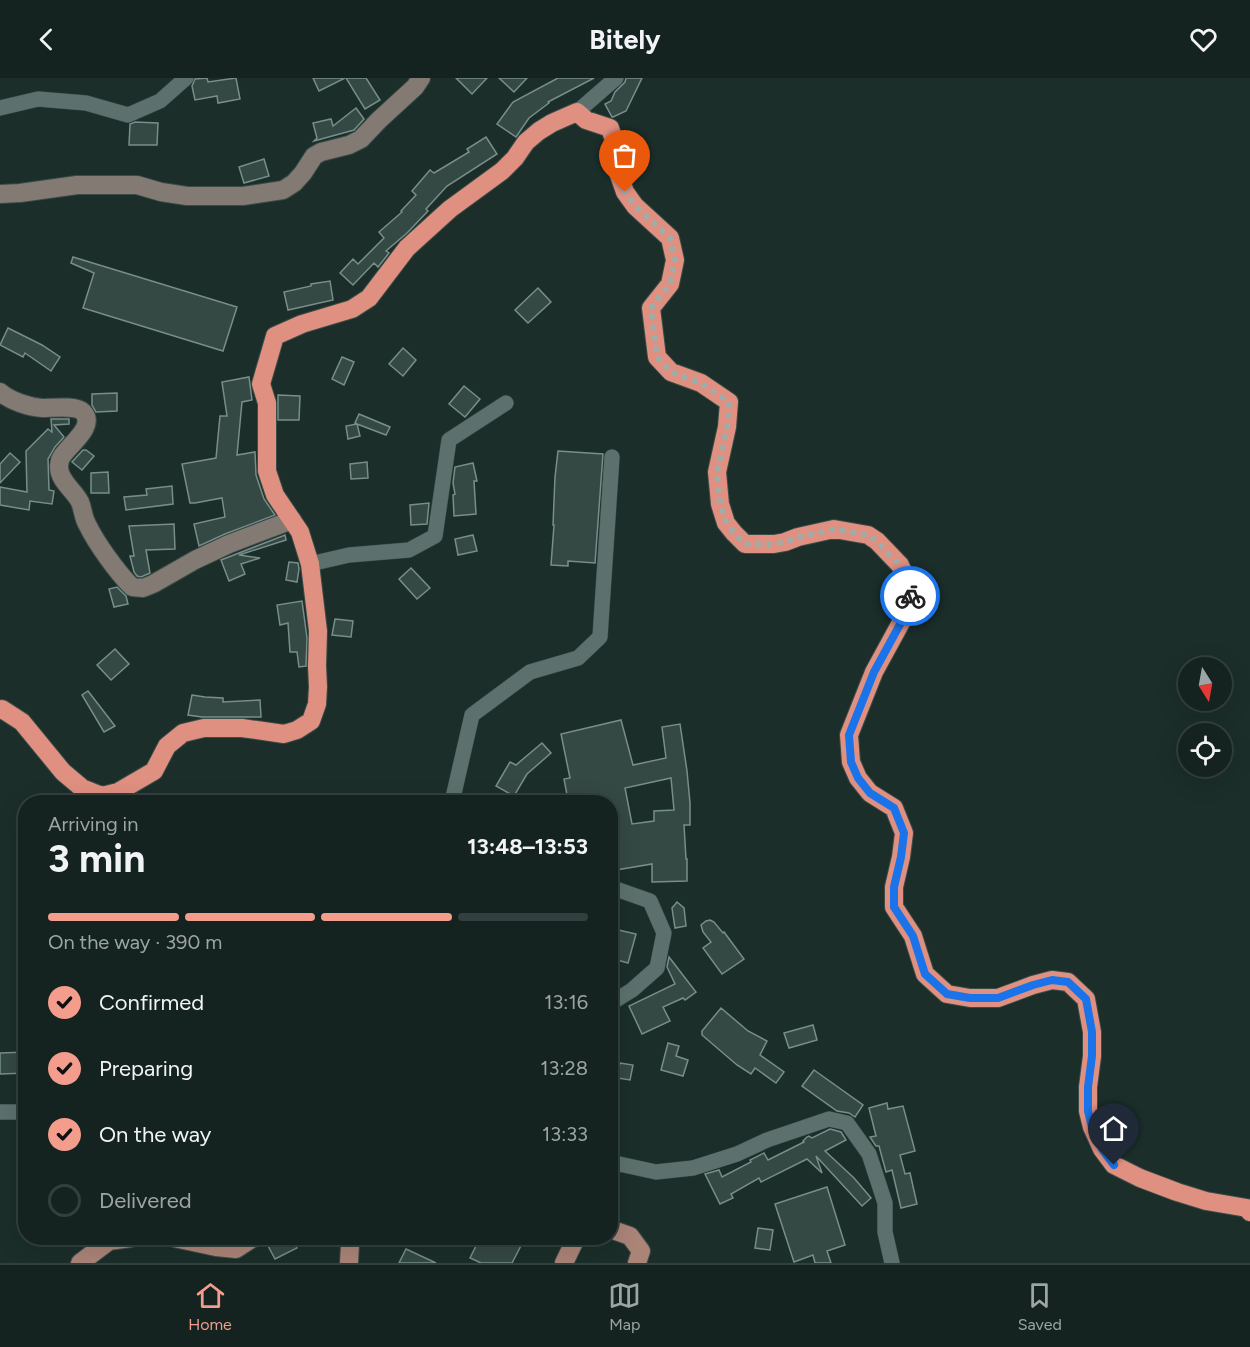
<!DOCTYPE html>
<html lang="en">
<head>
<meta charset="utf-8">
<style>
	:root { --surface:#142220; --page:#1d2a29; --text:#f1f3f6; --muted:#9da4a5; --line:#333f3e; --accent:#f49d8c }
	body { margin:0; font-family:Figtree,sans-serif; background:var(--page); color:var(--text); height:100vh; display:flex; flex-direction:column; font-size:22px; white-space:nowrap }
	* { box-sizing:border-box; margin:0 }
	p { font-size:20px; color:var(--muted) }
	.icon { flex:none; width:33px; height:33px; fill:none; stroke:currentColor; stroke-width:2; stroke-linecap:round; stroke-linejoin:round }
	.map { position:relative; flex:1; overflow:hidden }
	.side { position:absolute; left:18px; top:717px; width:600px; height:450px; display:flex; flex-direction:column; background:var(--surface); border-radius:24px; box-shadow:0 6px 24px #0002,0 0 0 2px var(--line) }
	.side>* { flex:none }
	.needle { width:39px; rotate:169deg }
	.tools { position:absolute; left:1178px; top:579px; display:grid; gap:12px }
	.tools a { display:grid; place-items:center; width:54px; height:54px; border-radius:50%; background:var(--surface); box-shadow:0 6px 24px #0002,0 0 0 2px var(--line); font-size:30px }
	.pin { position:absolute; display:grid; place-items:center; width:51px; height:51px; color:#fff; margin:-62px -26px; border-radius:50% 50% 50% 0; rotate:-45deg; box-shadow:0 0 6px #0007 }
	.pin .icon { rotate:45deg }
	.courier { position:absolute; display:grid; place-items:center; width:60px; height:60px; margin:-30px; border:4px solid #1a73e8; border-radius:50%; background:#fff; color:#222; box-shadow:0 2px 8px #0007 }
	.overview em { font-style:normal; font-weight:700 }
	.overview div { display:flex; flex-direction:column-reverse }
	.overview { display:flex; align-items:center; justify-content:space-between; height:102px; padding:0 30px }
	h1 { font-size:39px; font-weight:700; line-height:45px }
	.bar { display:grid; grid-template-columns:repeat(4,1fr); gap:9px 6px; align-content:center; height:72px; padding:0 30px }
	.bar i { height:8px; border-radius:4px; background:var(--line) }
	.bar .current { background:var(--accent) }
	.bar p { grid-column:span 4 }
	ol { padding:0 30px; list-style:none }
	li { display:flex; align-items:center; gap:18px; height:66px }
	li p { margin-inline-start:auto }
	li .icon { padding:6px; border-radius:50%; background:var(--accent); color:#111; stroke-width:4 }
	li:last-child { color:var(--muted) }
	li i { width:33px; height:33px; border:3px solid var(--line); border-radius:50% }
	header { display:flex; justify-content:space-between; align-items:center; height:78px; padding:0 30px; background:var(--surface); font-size:27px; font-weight:700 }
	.menu { display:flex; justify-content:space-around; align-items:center; height:84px; border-top:2px solid var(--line); background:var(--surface); font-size:16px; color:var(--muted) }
	.menu a { display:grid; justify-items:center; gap:3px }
	.menu .current { color:var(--accent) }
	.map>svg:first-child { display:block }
	.building { fill:#344844; stroke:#788e89; stroke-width:1.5; fill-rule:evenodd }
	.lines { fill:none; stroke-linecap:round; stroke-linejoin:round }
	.street-casing { stroke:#3a4b48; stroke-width:16 }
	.secondary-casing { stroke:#3a4b48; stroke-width:20 }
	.primary-casing { stroke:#3a4b48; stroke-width:20 }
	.highway-casing { stroke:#3a4b48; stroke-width:20 }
	.street { stroke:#5c716d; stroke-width:15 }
	.secondary { stroke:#837a73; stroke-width:18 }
	.primary { stroke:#ab8478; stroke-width:18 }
	.highway { stroke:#df9080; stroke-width:18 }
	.done { stroke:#9eada9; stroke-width:6; stroke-dasharray:0 10.8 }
	.route { stroke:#1a73e8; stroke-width:8 }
</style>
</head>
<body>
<header><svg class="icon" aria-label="back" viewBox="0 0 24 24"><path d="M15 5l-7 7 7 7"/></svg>Bitely<svg class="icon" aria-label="heart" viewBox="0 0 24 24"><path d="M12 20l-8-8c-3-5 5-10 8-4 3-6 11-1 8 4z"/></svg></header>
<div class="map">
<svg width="1250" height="1185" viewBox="0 0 1250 1185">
	<rect width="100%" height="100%" fill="#1b2e2a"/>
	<!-- building -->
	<g class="building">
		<polygon points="207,0 208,4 236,0 240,21 218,25 217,18 195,22 192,8 195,1"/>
		<polygon points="313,0 345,0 319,13"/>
		<polygon points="346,0 366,0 380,22 365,31"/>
		<polygon points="456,0 487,0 472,16"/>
		<polygon points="499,0 527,0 514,14"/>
		<polygon points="558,0 594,0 548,24 549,25 529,40 516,59 497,46 513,24"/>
		<polygon points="626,0 642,0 626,33 613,39 612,39 605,26 611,23 615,14 625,4"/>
		<polygon points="356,30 364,41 354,52 314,63 317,60 313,45 331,41 333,48"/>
		<polygon points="135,44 158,45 157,67 129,67 130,46"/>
		<polygon points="486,59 497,76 447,108 426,131 428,133 407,155 386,173 389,175 378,189 374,185 353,207 340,195 353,181 358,186 384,160 379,154 402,134 401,133 416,117 412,113 430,92 434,95 469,74 467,71"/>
		<polygon points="264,81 269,98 244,105 239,89"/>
		<polygon points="73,179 237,229 223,273 83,230 94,195 71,185"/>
		<polygon points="330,203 333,222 288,232 284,214 311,208 311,206"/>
		<polygon points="538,210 551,224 528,245 515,232"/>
		<polygon points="8,250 42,267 60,279 51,293 25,275 23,279 0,267"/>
		<polygon points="403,270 416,282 403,298 389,286"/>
		<polygon points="342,279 354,284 344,307 332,301"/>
		<polygon points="249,299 252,322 242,324 237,377 255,374 256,397 264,421 275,437 225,456 199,468 194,446 225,439 222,420 195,425 190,425 182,386 216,380 220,338 227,338 222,304"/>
		<polygon points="464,308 480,321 465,339 449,326"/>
		<polygon points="117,315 117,333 96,334 92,327 92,316"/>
		<polygon points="278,317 300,318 299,342 278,342"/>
		<polygon points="359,336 390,349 386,357 357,346 360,358 348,361 346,348 357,346 355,345"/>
		<polygon points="51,341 69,341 69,346 54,347 64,359 55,369 48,381 49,412 54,413 52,426 30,423 29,432 0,427 0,409 27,414 26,373 48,351 52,354"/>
		<polygon points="83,372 86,372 94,378 82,392 72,384"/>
		<polygon points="558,373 603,376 595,485 568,483 568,488 551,487 554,447 553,447 555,399"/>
		<polygon points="10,375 20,384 0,405 0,386"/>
		<polygon points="367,384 368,400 351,401 350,386"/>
		<polygon points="473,385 477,403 474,403 476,436 454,438 453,417 455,416 453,405 455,389"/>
		<polygon points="108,394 109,415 91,415 91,395"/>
		<polygon points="172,408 173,426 126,432 124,419 147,417 146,411"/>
		<polygon points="429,425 427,446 411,447 410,427"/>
		<polygon points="174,446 175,471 146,472 150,495 141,499 137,498 134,494 130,478 134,478 129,448"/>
		<polygon points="285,457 286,462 239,477 260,480 241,486 245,496 229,503 221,482"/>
		<polygon points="473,457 477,473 458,477 455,461"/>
		<polygon points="289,484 298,485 299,491 297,504 286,502"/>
		<polygon points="411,490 430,510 417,521 399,501"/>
		<polygon points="117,509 126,518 128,526 114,529 109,511"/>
		<polygon points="302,523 307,560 306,588 299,589 297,574 290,574 288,545 280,547 277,527"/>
		<polygon points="335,541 353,543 351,559 332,557"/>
		<polygon points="115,571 129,586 111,602 97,587"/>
		<polygon points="88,613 115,648 104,654 82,617"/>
		<polygon points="192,617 205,619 223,620 223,624 260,622 261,639 202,639 188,637"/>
		<path d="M621,642L633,687L666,680L662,649L680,646L687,693L690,725V747H684L686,781H687V803L652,804V786L610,793V724H597L595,716L568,722L564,701L570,700L561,656ZM671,700L674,732L654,733V743L632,746L625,710Z"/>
		<polygon points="542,665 551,675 527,696 514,718 496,708 510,684 516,687"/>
		<polygon points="677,824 684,830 686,848 675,850 672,830"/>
		<polygon points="710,842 714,844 723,855 724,854 744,881 722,896 703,870 711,864 703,854 701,847 706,843"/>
		<polygon points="610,850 636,856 628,885 610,880"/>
		<polygon points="669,879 696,914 685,922 683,920 663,929 670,943 642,956 629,928 675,906 667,889"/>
		<polygon points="721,930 748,953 767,963 760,977 784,994 776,1005 755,990 751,996 737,987 702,957 702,953"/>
		<polygon points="813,947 817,962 789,970 784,955"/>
		<polygon points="668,965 679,968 676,978 688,982 683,998 661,992"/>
		<polygon points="26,974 26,995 0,996 0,975"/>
		<polygon points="620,985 633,987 630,1002 617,1000"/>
		<polygon points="814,992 863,1027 855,1039 849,1035 837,1033 802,1008"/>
		<polygon points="887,1025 888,1031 903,1028 915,1073 900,1077 905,1096 910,1095 917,1126 901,1130 892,1092 886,1094 879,1068 876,1068 870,1059 876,1058 869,1030"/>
		<polygon points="830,1051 841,1054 846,1062 825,1073 854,1100 871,1120 862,1128 816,1078 822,1095 807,1081 761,1104 759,1100 731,1116 733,1120 720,1126 705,1096 719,1092 722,1099 751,1084 750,1082 764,1075 768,1082 804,1064 803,1063 807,1059 809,1058 812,1060"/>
		<polygon points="827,1109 845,1167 827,1173 831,1185 815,1185 813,1177 794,1184 775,1126"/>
		<polygon points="758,1150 773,1152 770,1172 755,1170"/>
		<polygon points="274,1160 292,1160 297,1170 275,1181 266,1164"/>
		<polygon points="480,1160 525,1160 512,1185 481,1185 470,1180"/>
		<polygon points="406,1171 436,1185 399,1185"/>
	</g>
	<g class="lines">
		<!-- street casing -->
		<g class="street-casing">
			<g id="street">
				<polyline points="0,30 38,21 86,25 128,37 160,23 186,0"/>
				<polyline points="577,34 616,0"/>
				<polyline points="310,486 349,477 409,472 435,458 449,362 506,325"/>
				<polyline points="452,724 472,637 530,594 578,580 600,559 612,379"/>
				<polyline points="610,812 616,811 650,823 664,855 657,890 632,912 616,922"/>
				<polyline points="0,1034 26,1034"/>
				<polyline points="610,1084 656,1094 693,1090 737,1076 767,1062 829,1041 847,1045 869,1076 885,1125 885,1154 892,1185"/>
			</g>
		</g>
		<!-- secondary casing -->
		<g class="secondary-casing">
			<g id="secondary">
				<polyline points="0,116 20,115 77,107 137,107 161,114 187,118 243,118 283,112 294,105 303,95 314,78 321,74 349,67 361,61 379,42 415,9 421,0"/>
				<path d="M0,314C10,323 29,329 42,330C52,330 76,327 83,334C97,349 67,368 61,380C60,380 59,388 59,389C59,403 74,412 80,424C83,431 83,439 87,446C96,465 117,494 132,509L143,510L153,506L195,482L229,466L292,442"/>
			</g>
		</g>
		<!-- primary casing -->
		<g class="primary-casing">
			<g id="primary">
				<polyline points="610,1151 630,1158 641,1173 637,1185"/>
				<polyline points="174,1160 216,1169 236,1171 253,1160"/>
				<polyline points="346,1160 350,1166 349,1185"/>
				<polyline points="80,1185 109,1163 131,1160"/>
				<polyline points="564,1185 576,1160"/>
			</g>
		</g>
		<!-- highway casing -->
		<g class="highway-casing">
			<polyline id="highway" points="0,632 2,631 22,644 63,694 82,710 102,718 118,714 154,693 167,668 183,655 204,650 242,650 284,656 297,652 311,643 317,626 318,609 317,588 318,553 310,486 300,454 275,417 267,393 267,325 261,306 275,258 302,246 352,231 369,220 407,170 450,131 502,93 515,80 526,64 539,53 552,45 577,34 586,42 610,50 618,75 619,97 625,114 635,128 670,160 675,182 670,206 651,230 657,279 671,294 701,305 729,324 727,349 717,394 720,426 726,445 734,455 745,466 774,466 785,464 798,459 834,451 868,457 877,463 900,487 910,508 910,524 904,539 874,594 849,657 851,684 858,700 870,715 894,730 904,755 901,779 894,809 894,829 913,858 925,896 947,916 970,920 998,920 1033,907 1052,902 1068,904 1086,921 1092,954 1092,978 1088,1009 1088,1033 1092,1049 1102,1071 1114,1087 1140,1100 1177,1114 1206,1123 1247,1130 1250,1134"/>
		</g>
		<!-- street -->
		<use href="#street" class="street"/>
		<!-- secondary -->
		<use href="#secondary" class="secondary"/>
		<!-- primary -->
		<use href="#primary" class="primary"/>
		<!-- highway -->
		<use href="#highway" class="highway"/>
	</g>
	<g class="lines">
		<!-- done -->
		<polyline class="done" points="625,114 635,128 670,160 675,182 670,206 651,230 657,279 671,294 701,305 729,324 727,349 717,394 720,426 726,444 734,455 745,466 774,466 785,464 798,459 834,451 868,457 877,464 900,487 910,508 910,518"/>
		<!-- route -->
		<polyline class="route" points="910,518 910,524 904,539 874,594 849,657 851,684 858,700 870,715 894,730 904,755 901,779 894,809 894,829 913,858 925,896 947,916 970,920 998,920 1033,907 1052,902 1068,904 1086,921 1092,954 1092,978 1088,1009 1088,1033 1092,1049 1102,1071 1114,1087"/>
	</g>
</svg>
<div class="tools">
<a><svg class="needle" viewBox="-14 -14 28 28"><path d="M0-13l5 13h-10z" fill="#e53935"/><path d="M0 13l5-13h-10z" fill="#9da4a5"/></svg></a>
<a><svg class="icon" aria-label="locate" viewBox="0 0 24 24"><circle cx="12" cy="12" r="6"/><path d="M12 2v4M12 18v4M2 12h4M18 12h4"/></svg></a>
</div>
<div class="pin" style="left:625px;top:114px;background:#ea580c"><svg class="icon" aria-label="bag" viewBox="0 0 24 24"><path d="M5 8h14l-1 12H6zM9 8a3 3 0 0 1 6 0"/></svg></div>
<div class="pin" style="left:1114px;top:1087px;background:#1f2937"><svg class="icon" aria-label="home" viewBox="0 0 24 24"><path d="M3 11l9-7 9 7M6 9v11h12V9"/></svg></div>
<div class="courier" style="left:910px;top:518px"><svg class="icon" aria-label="bike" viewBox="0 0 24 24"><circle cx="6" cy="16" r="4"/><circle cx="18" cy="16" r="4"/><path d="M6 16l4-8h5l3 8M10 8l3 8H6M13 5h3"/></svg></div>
<section class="side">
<div class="overview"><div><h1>3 min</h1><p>Arriving in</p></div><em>13:48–13:53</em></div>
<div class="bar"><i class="current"></i><i class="current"></i><i class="current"></i><i></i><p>On the way · 390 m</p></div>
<ol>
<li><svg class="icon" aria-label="check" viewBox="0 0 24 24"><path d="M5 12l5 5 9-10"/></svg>Confirmed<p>13:16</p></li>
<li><svg class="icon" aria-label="check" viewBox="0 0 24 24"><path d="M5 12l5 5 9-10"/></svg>Preparing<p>13:28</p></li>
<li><svg class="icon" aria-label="check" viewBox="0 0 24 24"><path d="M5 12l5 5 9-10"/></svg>On the way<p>13:33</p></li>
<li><i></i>Delivered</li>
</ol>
</section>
</div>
<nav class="menu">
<a class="current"><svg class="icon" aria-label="home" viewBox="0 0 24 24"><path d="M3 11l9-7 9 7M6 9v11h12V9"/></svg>Home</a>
<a><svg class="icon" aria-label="map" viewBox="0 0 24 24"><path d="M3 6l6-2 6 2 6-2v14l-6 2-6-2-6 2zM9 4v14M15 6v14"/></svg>Map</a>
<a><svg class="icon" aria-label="saved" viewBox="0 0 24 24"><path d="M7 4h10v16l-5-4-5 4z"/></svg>Saved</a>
</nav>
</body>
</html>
